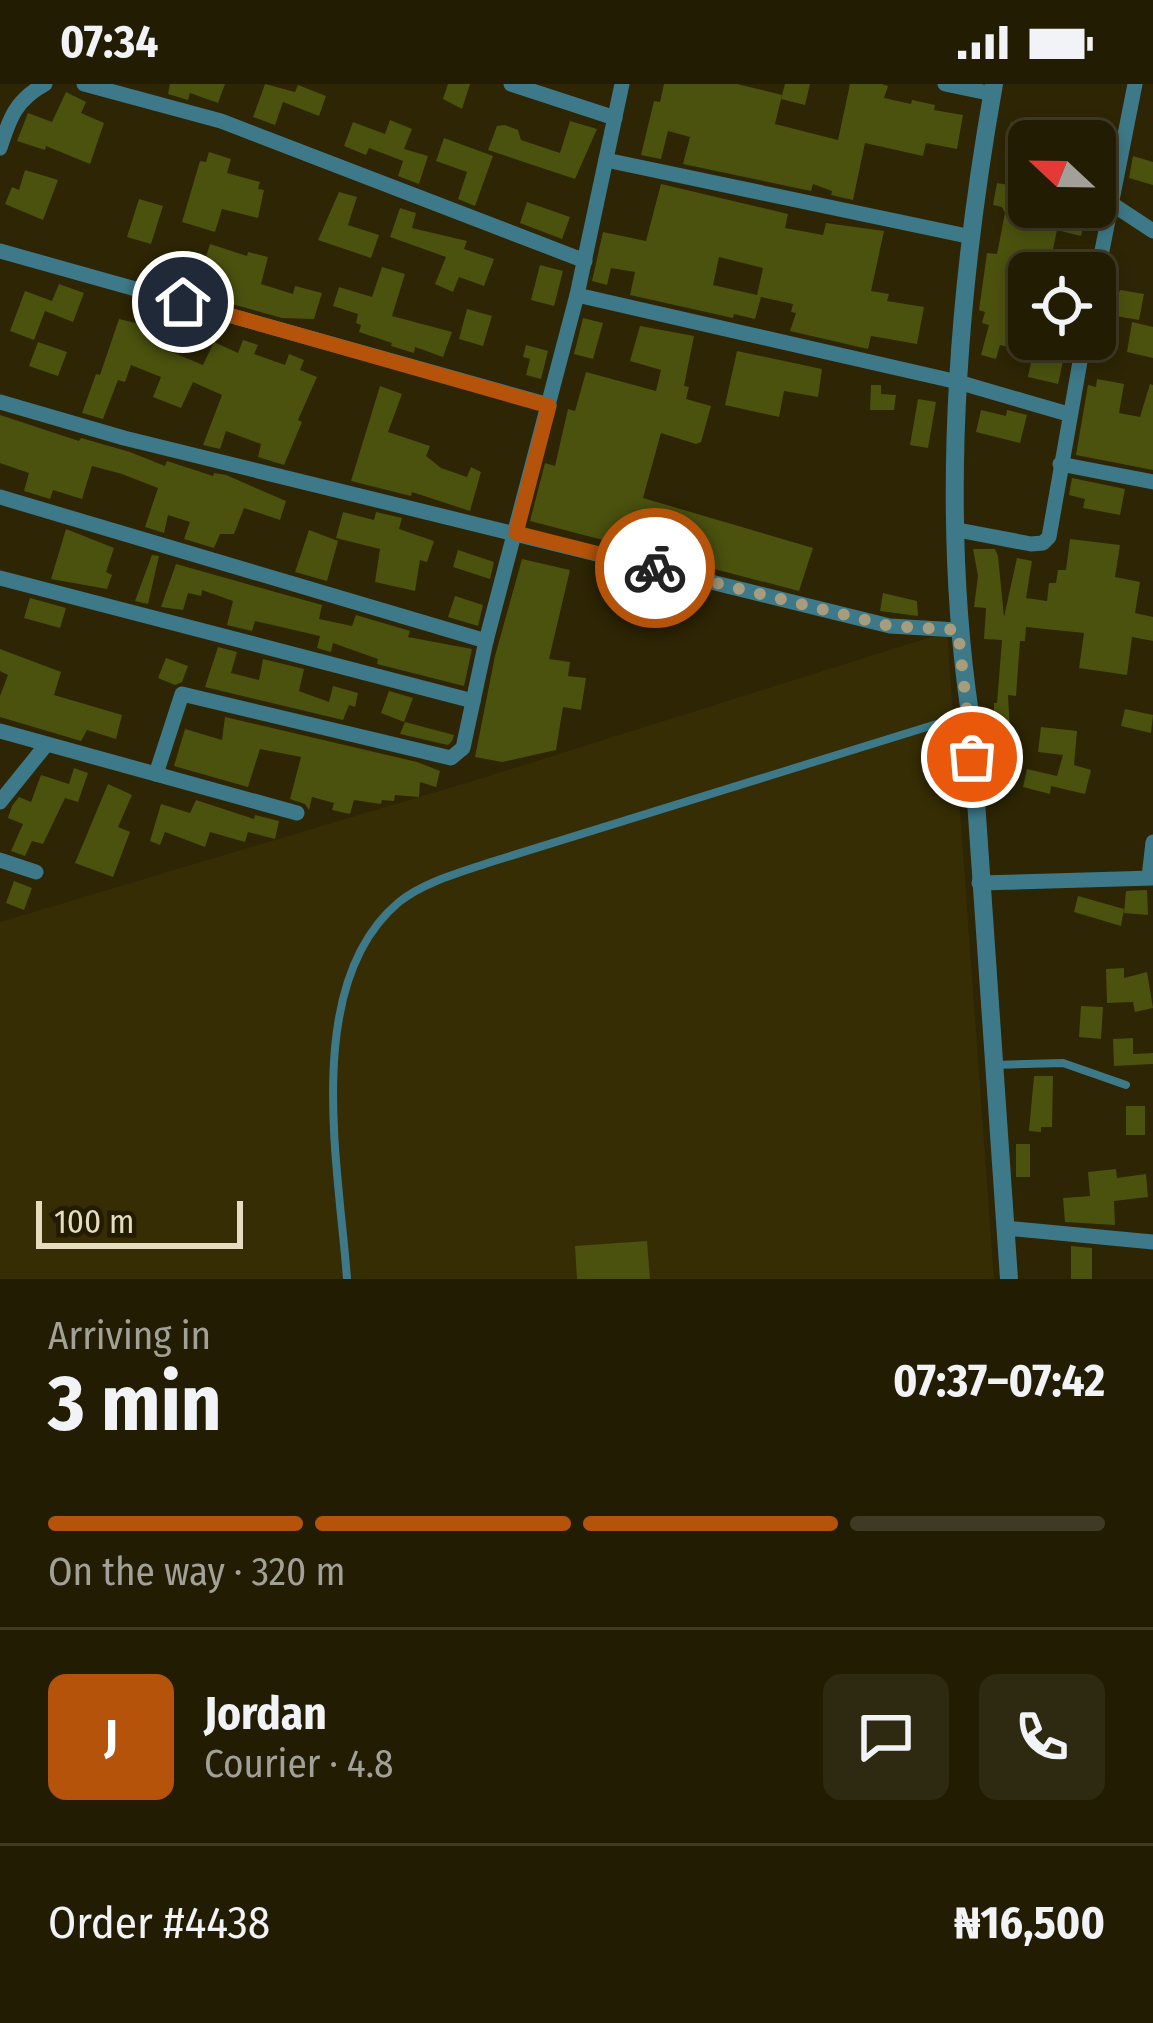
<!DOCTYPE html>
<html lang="en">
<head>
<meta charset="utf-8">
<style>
	:root { --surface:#221c02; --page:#2e2911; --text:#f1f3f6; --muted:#a2a199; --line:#3f3a24; --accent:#b45309 }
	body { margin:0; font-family:"Fira Sans Condensed",sans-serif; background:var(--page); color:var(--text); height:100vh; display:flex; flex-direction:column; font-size:45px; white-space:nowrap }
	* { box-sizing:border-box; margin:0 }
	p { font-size:39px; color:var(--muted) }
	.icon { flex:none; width:66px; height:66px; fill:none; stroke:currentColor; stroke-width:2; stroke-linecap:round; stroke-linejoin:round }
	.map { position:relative; height:1195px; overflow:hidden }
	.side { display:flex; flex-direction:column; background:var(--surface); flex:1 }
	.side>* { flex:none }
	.needle { width:78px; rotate:292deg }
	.buttons { position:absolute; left:1008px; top:36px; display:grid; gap:24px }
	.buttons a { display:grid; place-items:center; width:108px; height:108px; border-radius:18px; background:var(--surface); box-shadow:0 6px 18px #0003,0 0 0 3px var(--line); font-size:60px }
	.scale { position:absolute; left:36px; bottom:30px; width:207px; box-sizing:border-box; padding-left:12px; border:6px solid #e5ddbe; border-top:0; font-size:33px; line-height:42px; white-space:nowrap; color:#e5ddbe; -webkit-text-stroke:9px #231b00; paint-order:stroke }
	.pin { position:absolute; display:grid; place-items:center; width:102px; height:102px; color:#fff; margin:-51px; border:6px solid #fff; border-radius:50%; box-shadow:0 3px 12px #0007 }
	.courier { position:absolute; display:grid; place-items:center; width:120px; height:120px; margin:-60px; border:9px solid #b45309; border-radius:50%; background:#fff; color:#222; box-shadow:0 3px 15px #0007 }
	.overview em { font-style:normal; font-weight:700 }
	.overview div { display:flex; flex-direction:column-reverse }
	.overview { display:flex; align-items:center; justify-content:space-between; height:204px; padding:0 48px }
	h1 { font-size:78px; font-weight:700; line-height:90px }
	.bar { display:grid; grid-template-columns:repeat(4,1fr); gap:18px 12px; align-content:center; height:144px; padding:0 48px }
	.bar i { height:15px; border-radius:9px; background:var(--line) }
	.bar .on { background:var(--accent) }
	.bar p { grid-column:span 4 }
	.line { display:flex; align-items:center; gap:30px; padding:0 48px; border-top:3px solid var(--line) }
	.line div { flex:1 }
	.round { display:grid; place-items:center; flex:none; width:126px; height:126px; border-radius:18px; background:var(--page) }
	.status { display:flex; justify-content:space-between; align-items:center; height:84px; padding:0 60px; background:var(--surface); direction:ltr }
	.status svg { height:33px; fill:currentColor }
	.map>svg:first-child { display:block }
	.built { fill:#362d04 }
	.building { fill:#4b520e; fill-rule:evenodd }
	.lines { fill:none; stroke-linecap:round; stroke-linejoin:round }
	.service { stroke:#3d7988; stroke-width:8 }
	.minor { stroke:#3d7988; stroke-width:15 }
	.tertiary { stroke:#3d7988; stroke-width:18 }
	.done { stroke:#a59d7d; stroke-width:12; stroke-dasharray:0 21.6 }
	.route { stroke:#b45309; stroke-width:15 }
</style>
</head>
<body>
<div class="status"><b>07:34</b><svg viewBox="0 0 49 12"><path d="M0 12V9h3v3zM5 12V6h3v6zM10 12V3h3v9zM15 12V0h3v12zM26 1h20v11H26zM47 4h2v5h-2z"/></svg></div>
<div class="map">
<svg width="1153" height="1195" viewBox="0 0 1153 1195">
	<rect width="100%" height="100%" fill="#2d2503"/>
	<!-- built -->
	<polygon class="built" points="947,548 994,1195 0,1195 0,838 479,695"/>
	<!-- building -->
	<g class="building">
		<polygon points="170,0 225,0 218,19 190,9 188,16 168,10"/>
		<polygon points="265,0 295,8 298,1 326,12 319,32 283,18 275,41 253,33"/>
		<polygon points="448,0 470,0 462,25 443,15"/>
		<polygon points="664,0 737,0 782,11 775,40 838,56 850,0 882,0 888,2 884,14 911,20 912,16 935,21 934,26 963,31 957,65 926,59 923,72 865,59 853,116 831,111 832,107 813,100 811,107 683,80 690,53 668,47 661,75 641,71 654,17 660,18"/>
		<polygon points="785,0 810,0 805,21 781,15"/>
		<polygon points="66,8 86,18 81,29 104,39 90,80 46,62 45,66 17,57 28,29 52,38"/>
		<polygon points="390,36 412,45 404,65 428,72 419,100 398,92 403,77 369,64 366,71 344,62 353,38 385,50"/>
		<polygon points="570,37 597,45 575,95 488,66 497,42 505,41 518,46 521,56 560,69"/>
		<polygon points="1011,38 1038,45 1035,57 1029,57 1029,123 1088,123 1081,152 1057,146 1048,189 1029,189 1029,255 1068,255 1058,300 1028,293 1033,269 1000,261 996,275 981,271 989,241 982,239 985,228 979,226 987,169 997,170 1005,129 1002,123 993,121 997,99 1015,102 1023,54 1008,50"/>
		<polygon points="444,54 493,72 475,122 458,115 467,88 436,77"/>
		<polygon points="209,68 231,75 227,89 260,98 258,105 264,106 258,134 222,125 215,148 182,138 200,77 206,78"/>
		<polygon points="1133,72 1153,78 1153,101 1129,94"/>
		<polygon points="25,86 58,96 43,136 5,120 12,103 19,106"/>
		<path d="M661,100L788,130L785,144L823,151L826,139L884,147L871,207L889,210L887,217L924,223L917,260L871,252L868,265L790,247L796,229L791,228L793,220L761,213L755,235L734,230L733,234L630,211L635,188L611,184L607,201L592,197L603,148L646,157ZM719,173L763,184L757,211L713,201Z"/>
		<polygon points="339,108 357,113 348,141 379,151 371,174 318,156"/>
		<polygon points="139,115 163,122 151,160 127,153"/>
		<polygon points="527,118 570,133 562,155 520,139"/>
		<polygon points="400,124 416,129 412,144 467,157 464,165 494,175 484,202 459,193 453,208 435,200 446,173 390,153"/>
		<polygon points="210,160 247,172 248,168 268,173 261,200 293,210 295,202 322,209 314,235 282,234 232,220 234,213 214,207 216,200 199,195"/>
		<polygon points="540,181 563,187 554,222 531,216"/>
		<polygon points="382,183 405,190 392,232 452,248 443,273 415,263 414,269 391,262 392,259 359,248 361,241 356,239 358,230 333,222 339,203 372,213"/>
		<polygon points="59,200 84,209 73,238 45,227 34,256 10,247 25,207 52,217"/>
		<polygon points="1120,206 1144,210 1139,236 1110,231 1114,211 1118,212"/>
		<polygon points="467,225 492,232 483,262 459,255"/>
		<polygon points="154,230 172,237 162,264 203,281 214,258 238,269 243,256 258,261 254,270 285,281 289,270 304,276 300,286 317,293 298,336 302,338 284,381 258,373 261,360 226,347 220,365 203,361 222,311 193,298 181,324 153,313 161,293 131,281 125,298 118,296 103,335 82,329 96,290 100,291 119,235 149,242"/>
		<polygon points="583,234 603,239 593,275 574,270"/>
		<polygon points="1132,238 1153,243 1153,274 1127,268"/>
		<polygon points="640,242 694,252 684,302 689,303 686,315 711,322 701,358 696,360 661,349 643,414 813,464 799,507 530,437 545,379 555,382 568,325 575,327 586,288 656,307 661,286 630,277"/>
		<polygon points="38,258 67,268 58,292 29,282"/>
		<polygon points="526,261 548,267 541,295 526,291 530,275 523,273"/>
		<polygon points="737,267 822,285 818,313 784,307 779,333 725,321"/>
		<polygon points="1097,295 1124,300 1119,329 1140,333 1150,300 1153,301 1153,386 1076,371 1088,301 1096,303"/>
		<polygon points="871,301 881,301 881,310 896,311 894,326 870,326"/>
		<polygon points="380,302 402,310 388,348 430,362 426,372 441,384 467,393 471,383 481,388 470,427 412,408 411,412 351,397"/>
		<polygon points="918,315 936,318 928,364 910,361"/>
		<polygon points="981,326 1006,332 1007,326 1027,331 1020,359 976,348"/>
		<polygon points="0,331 79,357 81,354 130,368 165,382 167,377 213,392 214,389 226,391 286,417 280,436 244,424 234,450 220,450 214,464 184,455 190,438 168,431 164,449 145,443 158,404 122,390 92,382 82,415 53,406 50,415 24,407 29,389 0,379"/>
		<polygon points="1072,394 1125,405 1120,431 1083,424 1085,415 1069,411"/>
		<polygon points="343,428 374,436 376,428 402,434 399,445 434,457 427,478 420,476 415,507 375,498 380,465 336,454"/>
		<polygon points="66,445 114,464 106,488 112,491 107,505 51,495"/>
		<polygon points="309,446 338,457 327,497 295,488"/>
		<polygon points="1070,455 1120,461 1115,493 1140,498 1135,529 1153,533 1153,557 1132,553 1127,591 1079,584 1084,549 1026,543 1025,557 1020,557 1016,612 1008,611 1011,665 988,663 986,628 994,628 994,619 997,619 1002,556 984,555 986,524 974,523 978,492 973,465 995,465 998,472 1004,533 1017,474 1032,477 1026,514 1047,517 1049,499 1056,499 1058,486 1066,486"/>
		<polygon points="458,466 494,478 490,495 453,483"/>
		<polygon points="152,471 159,472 148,520 135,517"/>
		<polygon points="522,475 570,486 549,575 570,578 568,592 586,594 581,626 563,623 556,666 502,678 475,673 495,572"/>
		<polygon points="176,480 322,521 319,535 352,542 356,531 410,547 408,553 472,565 464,602 377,580 378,575 333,559 331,568 317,564 320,552 255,537 252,547 227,541 233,517 202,506 201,512 188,509 183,526 161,523"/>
		<polygon points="883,509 917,517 918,532 880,527"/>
		<polygon points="455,512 483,521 478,542 448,533"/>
		<polygon points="30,514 66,524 60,544 24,534"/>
		<polygon points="218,563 237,568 231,589 259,596 263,575 304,585 299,607 329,618 333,602 358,609 355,623 349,621 343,636 205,603"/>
		<polygon points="0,565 61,588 54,611 122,631 116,655 87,646 81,657 0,633 0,612 8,591 0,587"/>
		<polygon points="166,574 188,582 182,598 175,601 158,594"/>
		<polygon points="389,607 413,614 404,638 381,629"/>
		<polygon points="1125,625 1153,631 1151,649 1121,642"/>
		<polygon points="225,633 417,678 440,687 436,703 420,698 419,713 395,711 394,717 382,716 381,720 354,716 350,730 332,726 334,719 312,713 309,726 305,720 290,715 301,673 260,665 248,703 174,682 185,645 222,656"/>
		<polygon points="405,638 454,651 452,657 448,661 400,650"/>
		<polygon points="1041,643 1077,647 1074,681 1091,686 1085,710 1051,702 1050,710 1023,703 1027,685 1057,692 1063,671 1038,668"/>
		<polygon points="74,684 88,689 78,718 65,714 43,760 32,757 25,772 11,767 23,740 8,734 12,722 19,713 31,718 41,691 69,700"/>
		<polygon points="108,700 132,711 118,743 130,748 113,793 75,779"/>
		<polygon points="196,716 254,735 255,731 279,737 275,755 248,748 245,758 210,748 205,763 165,748 160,761 150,757 161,720 190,729"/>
		<polygon points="14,797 32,804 24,826 6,819"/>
		<polygon points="1147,806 1148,831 1124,829 1126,807"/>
		<polygon points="1078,812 1124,825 1121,842 1074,828"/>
		<polygon points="1124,884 1124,894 1147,888 1153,924 1135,928 1133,918 1107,919 1106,885"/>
		<polygon points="1081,922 1103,923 1101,955 1079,953"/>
		<polygon points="1133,954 1133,970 1153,969 1153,980 1114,982 1113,955"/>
		<polygon points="1034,992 1053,992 1052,1043 1041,1043 1041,1048 1029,1047"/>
		<rect x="1126" y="1022" width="19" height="29"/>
		<rect x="1016" y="1060" width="14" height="33"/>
		<polygon points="1116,1085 1117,1094 1146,1090 1148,1113 1114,1117 1115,1141 1065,1138 1063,1114 1090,1112 1088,1088"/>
		<polygon points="647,1157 650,1195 577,1195 575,1162"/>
		<polygon points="1071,1162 1092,1164 1092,1195 1071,1195"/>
	</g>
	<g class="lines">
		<!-- service -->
		<g class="service">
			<polyline points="994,981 1063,979 1126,1001"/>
			<path d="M347,1195C339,1083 301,900 399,818C424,798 461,788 491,778L969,630"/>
		</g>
		<!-- minor -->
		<g class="minor">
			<polyline points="84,0 221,37 585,177"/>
			<polyline points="511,0 615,34"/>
			<polyline points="945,0 993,10"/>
			<path d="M0,64C10,33 16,16 45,0"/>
			<polyline points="606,76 972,153"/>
			<polyline points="1112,120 1153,147"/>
			<polyline points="0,167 549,321"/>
			<polyline points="1095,202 1135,0"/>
			<polyline points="577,211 958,298 1068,330"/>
			<polyline points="0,318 124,354 890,542 958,546"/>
			<polyline points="1060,380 1153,398"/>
			<polyline points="0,413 486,557"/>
			<polyline points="958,446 1031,460 1043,459 1049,453 1084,255"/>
			<polyline points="0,494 473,617"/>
			<polyline points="0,647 297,729"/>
			<polyline points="156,690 182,610 451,674 463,664 486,557 577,211 622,0"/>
			<polyline points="0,718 46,661"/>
			<polyline points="0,776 36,788"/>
			<polyline points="1149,793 1153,758"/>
			<polyline points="979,799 1153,794"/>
			<polyline points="1005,1144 1153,1158"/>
		</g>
		<!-- tertiary -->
		<path class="tertiary" d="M994,0C958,203 940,426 970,630L1009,1195"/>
	</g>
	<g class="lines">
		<!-- done -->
		<polyline class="done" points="655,484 890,542 958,546 972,673"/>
		<!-- route -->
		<polyline class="route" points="183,218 549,322 516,449 655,484"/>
	</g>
</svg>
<div class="buttons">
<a><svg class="needle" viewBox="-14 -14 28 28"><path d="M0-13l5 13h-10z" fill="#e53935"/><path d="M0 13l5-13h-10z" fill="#a2a199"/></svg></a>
<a><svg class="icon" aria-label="locate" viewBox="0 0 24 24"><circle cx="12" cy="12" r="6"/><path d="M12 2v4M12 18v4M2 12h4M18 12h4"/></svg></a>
</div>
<div class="scale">100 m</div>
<div class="pin" style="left:972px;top:673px;background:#ea580c"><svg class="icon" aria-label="bag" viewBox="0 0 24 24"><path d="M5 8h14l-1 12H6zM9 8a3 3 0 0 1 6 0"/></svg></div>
<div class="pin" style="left:183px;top:218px;background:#1f2937"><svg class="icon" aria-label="home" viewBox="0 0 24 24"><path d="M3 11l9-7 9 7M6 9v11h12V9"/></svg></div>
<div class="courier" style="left:655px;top:484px"><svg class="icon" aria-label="bike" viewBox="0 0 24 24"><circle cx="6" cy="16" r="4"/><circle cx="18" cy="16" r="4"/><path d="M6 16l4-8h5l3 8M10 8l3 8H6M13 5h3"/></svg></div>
</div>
<section class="side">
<div class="overview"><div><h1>3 min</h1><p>Arriving in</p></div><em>07:37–07:42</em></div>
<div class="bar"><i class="on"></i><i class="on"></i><i class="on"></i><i></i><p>On the way · 320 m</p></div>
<div class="line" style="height:216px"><b class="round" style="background:var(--accent);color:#fff">J</b><div><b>Jordan</b><p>Courier · 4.8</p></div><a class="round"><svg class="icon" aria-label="chat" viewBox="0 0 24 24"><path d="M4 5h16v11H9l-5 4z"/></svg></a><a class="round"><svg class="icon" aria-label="phone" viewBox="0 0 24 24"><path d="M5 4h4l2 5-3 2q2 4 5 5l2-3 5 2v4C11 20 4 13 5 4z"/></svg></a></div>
<div class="line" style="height:156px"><div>Order #4438</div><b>₦16,500</b></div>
</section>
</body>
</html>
